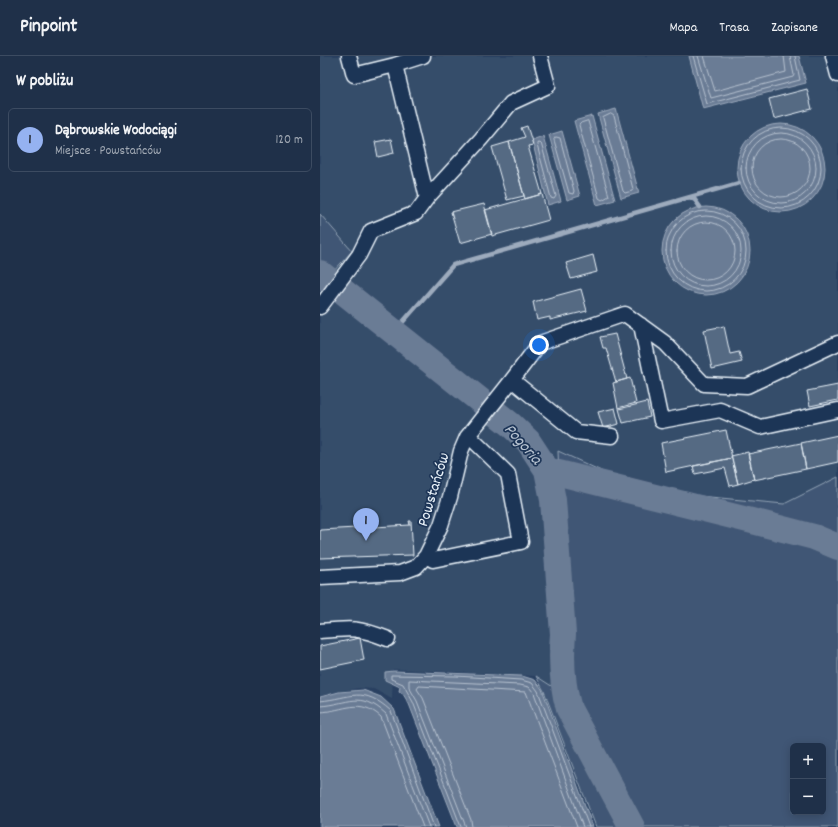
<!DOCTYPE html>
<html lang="pl">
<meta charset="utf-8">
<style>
:root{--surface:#1f3049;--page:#273850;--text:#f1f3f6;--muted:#a1a9b4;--line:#3c4b61;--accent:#95b2f1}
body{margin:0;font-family:Dekko,sans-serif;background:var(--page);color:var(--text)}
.controls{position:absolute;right:12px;bottom:12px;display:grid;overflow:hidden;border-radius:6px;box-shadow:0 2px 10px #0003}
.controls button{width:36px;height:36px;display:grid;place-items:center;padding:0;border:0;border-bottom:1px solid var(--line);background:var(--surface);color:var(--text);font:20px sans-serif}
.you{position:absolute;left:219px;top:289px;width:14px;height:14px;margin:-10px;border:3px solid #fff;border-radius:50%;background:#1a73e8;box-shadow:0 0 0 6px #1a73e833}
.badge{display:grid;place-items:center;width:26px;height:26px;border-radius:50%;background:var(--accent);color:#111;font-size:13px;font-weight:700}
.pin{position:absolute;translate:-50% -33px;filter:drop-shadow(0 1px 2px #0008)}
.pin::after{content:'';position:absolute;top:21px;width:14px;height:12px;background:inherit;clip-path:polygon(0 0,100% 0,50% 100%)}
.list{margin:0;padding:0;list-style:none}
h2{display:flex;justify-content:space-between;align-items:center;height:52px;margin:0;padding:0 16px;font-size:17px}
h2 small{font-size:13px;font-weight:400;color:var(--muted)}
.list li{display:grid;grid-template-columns:26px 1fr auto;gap:12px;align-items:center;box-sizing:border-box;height:64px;margin:0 8px 8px;padding:0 8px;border:1px solid var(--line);border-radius:6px}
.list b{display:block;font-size:15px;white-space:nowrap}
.list p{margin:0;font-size:13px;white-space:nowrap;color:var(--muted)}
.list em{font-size:13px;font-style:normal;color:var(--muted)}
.map{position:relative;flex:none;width:518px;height:771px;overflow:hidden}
header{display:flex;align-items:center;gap:24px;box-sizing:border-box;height:56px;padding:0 20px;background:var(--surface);border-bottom:1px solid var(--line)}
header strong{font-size:19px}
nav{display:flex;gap:22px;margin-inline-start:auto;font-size:14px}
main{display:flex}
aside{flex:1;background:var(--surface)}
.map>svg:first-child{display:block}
</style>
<header>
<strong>Pinpoint</strong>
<nav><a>Mapa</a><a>Trasa</a><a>Zapisane</a></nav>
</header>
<main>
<aside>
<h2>W pobliżu<small></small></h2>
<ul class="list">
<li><span class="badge">1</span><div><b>Dąbrowskie Wodociągi</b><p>Miejsce · Powstańców</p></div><em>120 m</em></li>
</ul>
</aside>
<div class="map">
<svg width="518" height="771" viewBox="0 0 518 771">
<rect width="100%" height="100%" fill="#294061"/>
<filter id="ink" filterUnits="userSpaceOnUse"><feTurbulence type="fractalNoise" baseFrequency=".025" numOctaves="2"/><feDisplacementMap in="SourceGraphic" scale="8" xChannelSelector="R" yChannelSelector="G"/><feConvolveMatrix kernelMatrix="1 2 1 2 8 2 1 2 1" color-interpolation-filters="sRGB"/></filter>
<g filter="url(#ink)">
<path fill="#364d6b" d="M0,0H518V421L464,448L369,439L303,425L238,395L244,552L255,646L216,620L73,613L72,643L54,633L39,632L0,640V223L12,217L32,195L0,158Z"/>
<path fill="#415774" stroke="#94a4b6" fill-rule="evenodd" d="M0,158L32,195L12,217L0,223Z
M238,395L303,425L369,439L464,448L518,421V771H318L247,640L255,645L244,552ZM473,690H503V756H473Z
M216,620L233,631L303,771H276L224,635Z"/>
<path fill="#6b7c95" stroke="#9dabbd" d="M369,0H479L486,27L383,53Z
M296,53L319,137L301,142L278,58Z
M272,60L295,144L277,149L254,65Z
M417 112a44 44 0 1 1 88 0a44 44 0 1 1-88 0Z
M242,75L260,140L247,144L229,79Z
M223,80L241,145L228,149L212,84Z
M342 195a44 44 0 1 1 88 0a44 44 0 1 1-88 0Z
M74,615L202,620L215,624L222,633L273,771H137L89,648L83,638L79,635L80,631L65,624V616Z
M43,634L61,641L74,653L119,771H0V641L19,636Z"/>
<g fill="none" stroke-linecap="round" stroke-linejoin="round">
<path stroke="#b6c2d0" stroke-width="1" d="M373,0L387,48L480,24L475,0
M378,0L391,42L473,21L474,19L470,0
M384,0L395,35L466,16L464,0
M291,58L294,60L313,133L312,135L305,137L303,135L283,62Z
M268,65L289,140L282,144L279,142L259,69L261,67Z
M421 112a40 40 0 1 1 80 0a40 40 0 1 1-80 0Z
M426 112a35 35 0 1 1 70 0a35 35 0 1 1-70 0Z
M236,81L240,82L254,135L253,138L249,137L234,84Z
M432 112a29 29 0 1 1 58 0a29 29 0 1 1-58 0Z
M218,86L221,87L236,140L234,143L231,142L217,89Z
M346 195a40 40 0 1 1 80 0a40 40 0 1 1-80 0Z
M351 195a35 35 0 1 1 70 0a35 35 0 1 1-70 0Z
M357 195a29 29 0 1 1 58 0a29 29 0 1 1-58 0Z
M0,645C32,642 42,629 71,655L114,771
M0,650C29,648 40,634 66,658L109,771
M0,656C25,655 39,641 61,661L103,771
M141,771L93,646L83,628L71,623V619L136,620L201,624L212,627L218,635L269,771
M146,771L97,645L89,631V624L200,629L209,631L214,637L263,771
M152,771L151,764L103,642L97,633L99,630L206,636L257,771"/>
<path stroke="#9dabbd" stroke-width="4.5" d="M370,141L375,144L380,151
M72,274L81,268L133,209L419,127"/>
<path stroke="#6b7c95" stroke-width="26" d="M0,217L191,369L208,385L227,414L432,465L494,481L518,491
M227,414L233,444L243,578C241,602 242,629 249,653L312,771"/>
</g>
<path fill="#556a83" stroke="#e8f1f8" d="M487,33L492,53L454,63L449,43Z
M207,70L213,89L208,90L222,138L205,143L189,86L205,81L201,72Z
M71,83L74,97L58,101L55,86Z
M189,86L204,140L187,144L172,91Z
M222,138L229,164L172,180L165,154Z
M164,148L172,178L140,187L131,156Z
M273,199L277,216L251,223L246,207Z
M261,233L267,255L230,264V261L217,264L213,246Z
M404,270L410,298L419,296L422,306L392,313L384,274Z
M295,278L307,323L296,326L286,292H283L280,281Z
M310,322L316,347L298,352L293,327Z
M518,329V344L490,350L487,335Z
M327,346L330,361L303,367L299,353Z
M295,352L299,368L283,372L278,356Z
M406,374L412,402L346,416L341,387Z
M518,379V406L486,413L481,387Z
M481,387L486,413L434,424L428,398Z
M428,396L434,423L418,428L411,400Z
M412,402L418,428L410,430L405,412L375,418L373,410Z
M89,465H91L93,499L0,502V474L90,469Z
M40,582L44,604L0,613V590Z"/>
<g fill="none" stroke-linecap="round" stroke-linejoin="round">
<g stroke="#e8f1f8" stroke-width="17">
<path id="minor" d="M29,0L34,19L75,9L107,142
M513,0L518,19
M75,9L103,0
M0,251L39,199L51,175L96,157L107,142L161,83L191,47L228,30L220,0
M321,269L341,365L400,354L440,371L518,354
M192,324L220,287L305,258L345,287L384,328L427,330L518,287
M106,500L113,504L201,486L188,418L153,384L147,381
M0,521L80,517L96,511L106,500L121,469L130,441L141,395L147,381L192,324L256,376L292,380
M0,575C31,572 38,571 68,583"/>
</g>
<use href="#minor" stroke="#1d3557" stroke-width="14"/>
</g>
</g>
<g text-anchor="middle" stroke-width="3.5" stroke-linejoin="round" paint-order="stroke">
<g font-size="16" fill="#e8f1f8" stroke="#1d3557">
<text transform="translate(112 433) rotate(-73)" y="6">Powstańców</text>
</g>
<g font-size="17" font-style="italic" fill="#b6c2d0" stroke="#1d3557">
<text transform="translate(204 387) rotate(49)" y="6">Pogoria</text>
</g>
</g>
</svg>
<div class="controls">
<button>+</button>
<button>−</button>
</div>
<div class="you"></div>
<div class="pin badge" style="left:46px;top:485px">1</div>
</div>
</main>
